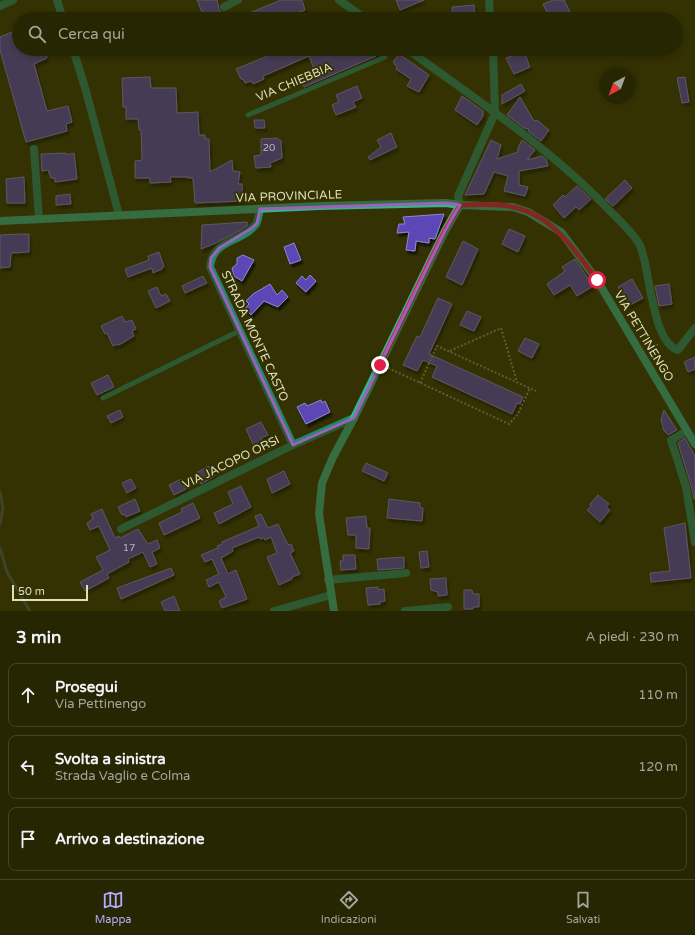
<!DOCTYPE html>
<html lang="it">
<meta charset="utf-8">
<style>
:root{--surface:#272603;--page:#2f2e0d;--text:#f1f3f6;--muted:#a4a59a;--line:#434325;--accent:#b2adf9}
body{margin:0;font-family:"Varela Round",sans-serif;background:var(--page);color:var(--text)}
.compass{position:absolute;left:599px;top:68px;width:36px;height:36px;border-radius:50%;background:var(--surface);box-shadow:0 2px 6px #0003;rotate:221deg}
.scale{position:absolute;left:12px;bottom:10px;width:76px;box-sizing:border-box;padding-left:4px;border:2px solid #dfdfb8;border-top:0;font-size:11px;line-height:14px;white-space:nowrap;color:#dfdfb8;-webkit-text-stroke:3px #343204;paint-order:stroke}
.stop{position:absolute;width:12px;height:12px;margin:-9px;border:3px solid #e11d48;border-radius:50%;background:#fff}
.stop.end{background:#e11d48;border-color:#fff;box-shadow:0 1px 4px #0008}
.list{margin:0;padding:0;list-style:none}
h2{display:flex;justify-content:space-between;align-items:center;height:52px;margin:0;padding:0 16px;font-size:17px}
h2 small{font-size:13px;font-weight:400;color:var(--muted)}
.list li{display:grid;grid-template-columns:26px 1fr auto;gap:12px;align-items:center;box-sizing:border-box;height:64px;margin:0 8px 8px;padding:0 8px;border:1px solid var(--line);border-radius:8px}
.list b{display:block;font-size:15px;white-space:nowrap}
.list p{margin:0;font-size:13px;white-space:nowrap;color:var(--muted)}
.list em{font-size:13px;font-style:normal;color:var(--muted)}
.icon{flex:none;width:22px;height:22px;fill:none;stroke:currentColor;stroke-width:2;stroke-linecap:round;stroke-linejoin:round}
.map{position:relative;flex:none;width:695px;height:611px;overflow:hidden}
.search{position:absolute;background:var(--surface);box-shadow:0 2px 6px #0003;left:12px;right:12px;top:12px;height:44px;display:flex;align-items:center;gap:10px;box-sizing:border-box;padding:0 14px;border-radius:22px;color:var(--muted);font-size:15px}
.sheet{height:268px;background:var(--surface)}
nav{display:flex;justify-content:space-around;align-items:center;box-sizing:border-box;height:56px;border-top:1px solid var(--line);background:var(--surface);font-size:11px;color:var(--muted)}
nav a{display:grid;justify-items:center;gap:2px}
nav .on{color:var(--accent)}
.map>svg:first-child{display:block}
</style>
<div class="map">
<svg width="695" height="611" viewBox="0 0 695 611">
<defs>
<filter id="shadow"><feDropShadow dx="2" dy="3.5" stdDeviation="1" flood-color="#0009"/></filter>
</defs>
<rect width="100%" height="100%" fill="#343204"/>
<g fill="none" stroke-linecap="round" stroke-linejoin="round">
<path stroke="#4c5c57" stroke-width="3" d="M0,492L3,507L0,524
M0,548L7,572L30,611"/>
</g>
<path fill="#5c47b6" stroke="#8d87ce" filter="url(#shadow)" d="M197,0H217L219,9L225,19H205Z
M281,0H302L305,10L281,19H235Z
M396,0H424L400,10Z
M553,0H564L570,12L558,19H550L543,4Z
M474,5L475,19H453L452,7Z
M19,29V49H45L47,58L34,64L47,111L68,106L72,122L66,124L67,131L26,142L0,50V37Z
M285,49H377L378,51L376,56L304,87L301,80L316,74L309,56L263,76L264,79L253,84L251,81L245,83L243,79H241L236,69Z
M524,52L530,67L514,74L506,58Z
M399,54L429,75L419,92L407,86L411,79L396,69L397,67L393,62Z
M150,77L151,88H176L177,113L198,112L199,135H205V139H209L210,172L232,160L233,171L240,172L238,184H242L243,201L195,203L193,178H188V177H170L171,182L150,183V178H135V161L142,160L141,130H139L138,119H126V107H123L122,78Z
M685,77L689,102L682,103L677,78Z
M521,84L525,91L502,104V95Z
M357,86L362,98L353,102L356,107L336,115L332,105L339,102L336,95Z
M462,96L483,111V116L477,125L455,110Z
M520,97L534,121L537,120L549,130L541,141L528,131L529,129L524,128L507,115Z
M254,120H264L265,128H255Z
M391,133L397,147L370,160L368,157L381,147L377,140Z
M277,138L281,141L282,158L270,163L271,167L256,168L254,156L261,155V139Z
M491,140L501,145L497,159L518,152V148L522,140L535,150L527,160L542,156L546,159L548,166L519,171V185L528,187L525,196L504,191L508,176L494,172L484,194L465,195Z
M66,153V155L74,153L77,179L55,182V178H51L48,170L42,171L41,154Z
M24,177L25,203H7L6,179Z
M625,180L632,188L613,206L605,199Z
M577,186L591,199L579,210L576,207L564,218L553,205L563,195L565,197Z
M70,194L71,204L56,205V196Z
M444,214L435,239L429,238V243L416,241L415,251L406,250L409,232L397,233L399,224H405L403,217Z
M247,222L248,225L241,230L216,243L201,249L202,225Z
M509,229L525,236L518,252L502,244Z
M22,234H29V252L11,253L10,267L0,268V235Z
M463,241L478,249L462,285L446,277Z
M294,243L301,260L290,264L284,247Z
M159,252L164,266L162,269L153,273L152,268L128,277L125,269L149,260L148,256Z
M243,255L254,260L242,281L234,276L232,268L237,264V258Z
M575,259L593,286L577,296L570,285L554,295L547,284L565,271L562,267Z
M310,275L316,281L306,292L296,283L302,276L306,280Z
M203,276L207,283L185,293L182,286Z
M632,279L643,298L628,306L618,287Z
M270,284L277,295L282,290L288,297L278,307L264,301L251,315L245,309L249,304L246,301L253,294Z
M669,284L672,304L659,306L655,286Z
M157,287L161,296L166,294L170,301L156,308L148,291Z
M438,298L452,304L429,354L523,397L520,404L517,403L512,414L432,377L437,366L423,360L417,371L403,365L417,336L420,337Z
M467,311L481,317L474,331L460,325Z
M122,316L125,322L132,320L136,329L132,331L134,336L119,345L118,344L113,346L107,333L105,334L101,326Z
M525,338L539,344L532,358L518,351Z
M695,357V369L688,372L684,362Z
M108,375L114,387L97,395L91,383Z
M321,400L322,403L325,401L330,412L306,424L297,407L305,403L307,406Z
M120,410L123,417L111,423L107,416Z
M664,410L677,430L668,435L664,431L661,420Z
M261,422L268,435L261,438L263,443L254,446L246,429Z
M685,438L695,456V499H694L691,485L678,443Z
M366,463L388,473L384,481L362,471Z
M209,466L215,476L201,484L196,473Z
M284,471L290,484L272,493L267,479Z
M131,479L136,488L127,493L122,483Z
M181,479L186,489L174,495L169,485Z
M241,486L251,507L219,524L214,513L233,504L228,492Z
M598,495L609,504L606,507L610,510L600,522L587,510L591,506L590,504Z
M135,499L140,511L126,517L124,514L122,515L118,507Z
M389,499L420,503V507L423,508L422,521L387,518Z
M193,503L200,518L164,535L159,523L182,512L181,509Z
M102,509L115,538L119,536L120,538L138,529L148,544L157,540L160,548L152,552L157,564L150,567L143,552L128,559L129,562L107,574L109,578L85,591L80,582L103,570L96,557L110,550L99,526L90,530L87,523L93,519L91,514Z
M261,514L268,528L278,524L288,545L291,544L294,551L290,553L300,574L292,577V579L279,585L267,557L277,553L271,537L265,540L264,538L260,539L259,537L232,548L233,551L221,558L228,574L236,570L247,599L222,608L219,601L226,597L219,582L209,587L206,580L219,574L212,559L205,562L201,555L218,548L217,546L222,544V542L259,526L255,516Z
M366,516L367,528H370L369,549L356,548V535H348L346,518Z
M685,523L691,578L651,582L650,573L670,571L664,528Z
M427,551L429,567L421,568L419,552Z
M343,555H355L356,569L341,570L340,561H343Z
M404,557V568L378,570L377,559Z
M171,568L174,575L121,599L117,588Z
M446,578L447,595L438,596V592L431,590L430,579Z
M378,587V590L384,589L385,601L380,602V604L368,605L366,588Z
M464,590H472L473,594H479V607H473V609H464Z
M174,596L180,611H165L161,602Z"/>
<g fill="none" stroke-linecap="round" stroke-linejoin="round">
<path stroke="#929167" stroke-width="2" stroke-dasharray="2 2" stroke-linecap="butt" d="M450,351L501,328L517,382
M656,362L657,342
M388,368L509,424L518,414L530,388
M420,383L437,346L536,391"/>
<path stroke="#248767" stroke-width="5" d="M248,115L385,57L381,49
M103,398L239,331"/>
<path stroke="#248767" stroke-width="8" d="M57,0L63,19
M339,0L366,19
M489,0L490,19
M0,6L13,0
M224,7L238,0
M73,49L86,91L119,215
M407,49C478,101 552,149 612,213C620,221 638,238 641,248C650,271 652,342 678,350L695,328
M34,149L39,219
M460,205L458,196L495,113L493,49
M260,209C259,214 258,220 256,224C242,243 213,238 210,267L293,445
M687,431L671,440L686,487L695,542
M121,529L293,445L354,418
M328,580L406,573
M274,611L331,595
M405,611L448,607"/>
<path stroke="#37b38a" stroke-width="8" d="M0,221L319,206L446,203L460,205L513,207L528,212L561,232L597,280L695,444
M334,611L319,514L322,483L333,457L354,418L445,231L460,205"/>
</g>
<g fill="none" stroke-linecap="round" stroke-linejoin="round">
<path stroke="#e11d48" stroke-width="5" d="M380,365L445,230L460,205C477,205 496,203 513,207C552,215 575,250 597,280"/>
</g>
<path d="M0 0H695V611H0ZM446,203L460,205L445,231L354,418L293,445L210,267L211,258L219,248L252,228L257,223L260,209Z" fill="#343204" fill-opacity=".55" fill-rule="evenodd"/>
<path fill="none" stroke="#9962bd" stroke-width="3" stroke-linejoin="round" d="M446,203L460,205L445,231L354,418L293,445L210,267L211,258L219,248L252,228L257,223L260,209Z"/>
<g text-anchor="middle" stroke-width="4" stroke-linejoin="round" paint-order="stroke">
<g font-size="10" fill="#beb9b8">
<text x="269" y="151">20</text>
<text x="129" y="551">17</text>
</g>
<g font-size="12" fill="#dfdfb8" stroke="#343204">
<text transform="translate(294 82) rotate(-23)" y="4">VIA CHIEBBIA</text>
<text transform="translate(289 196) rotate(-2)" y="4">VIA PROVINCIALE</text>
<text transform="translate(255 336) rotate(65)" y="4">STRADA MONTE CASTO</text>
<text transform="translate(644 336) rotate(59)" y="4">VIA PETTINENGO</text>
<text transform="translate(231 462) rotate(-26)" y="4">VIA JACOPO ORSI</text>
</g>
</g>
</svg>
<svg class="compass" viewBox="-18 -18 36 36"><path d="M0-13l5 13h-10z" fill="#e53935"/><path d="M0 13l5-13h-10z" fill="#a4a59a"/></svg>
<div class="scale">50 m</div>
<div class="stop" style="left:597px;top:280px"></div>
<div class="stop end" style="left:380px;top:365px"></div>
<div class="search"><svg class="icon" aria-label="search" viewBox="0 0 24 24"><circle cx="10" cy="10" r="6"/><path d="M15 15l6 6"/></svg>Cerca qui</div>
</div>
<section class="sheet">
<h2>3 min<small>A piedi · 230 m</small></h2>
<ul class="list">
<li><svg class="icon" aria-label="ahead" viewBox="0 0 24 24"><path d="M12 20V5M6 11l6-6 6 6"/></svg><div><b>Prosegui</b><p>Via Pettinengo</p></div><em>110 m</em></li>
<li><svg class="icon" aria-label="left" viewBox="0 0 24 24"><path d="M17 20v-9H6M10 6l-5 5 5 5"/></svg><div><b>Svolta a sinistra</b><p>Strada Vaglio e Colma</p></div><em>120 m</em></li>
<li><svg class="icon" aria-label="arrive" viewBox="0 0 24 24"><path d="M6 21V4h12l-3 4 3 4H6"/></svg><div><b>Arrivo a destinazione</b></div></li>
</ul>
</section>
<nav>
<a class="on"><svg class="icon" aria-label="map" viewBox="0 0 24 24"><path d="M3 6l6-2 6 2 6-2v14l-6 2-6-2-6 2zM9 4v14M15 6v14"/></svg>Mappa</a>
<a><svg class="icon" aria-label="directions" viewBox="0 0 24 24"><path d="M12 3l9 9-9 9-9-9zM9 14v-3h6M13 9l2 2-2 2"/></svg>Indicazioni</a>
<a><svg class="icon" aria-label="saved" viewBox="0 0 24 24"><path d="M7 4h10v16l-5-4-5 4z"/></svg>Salvati</a>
</nav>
